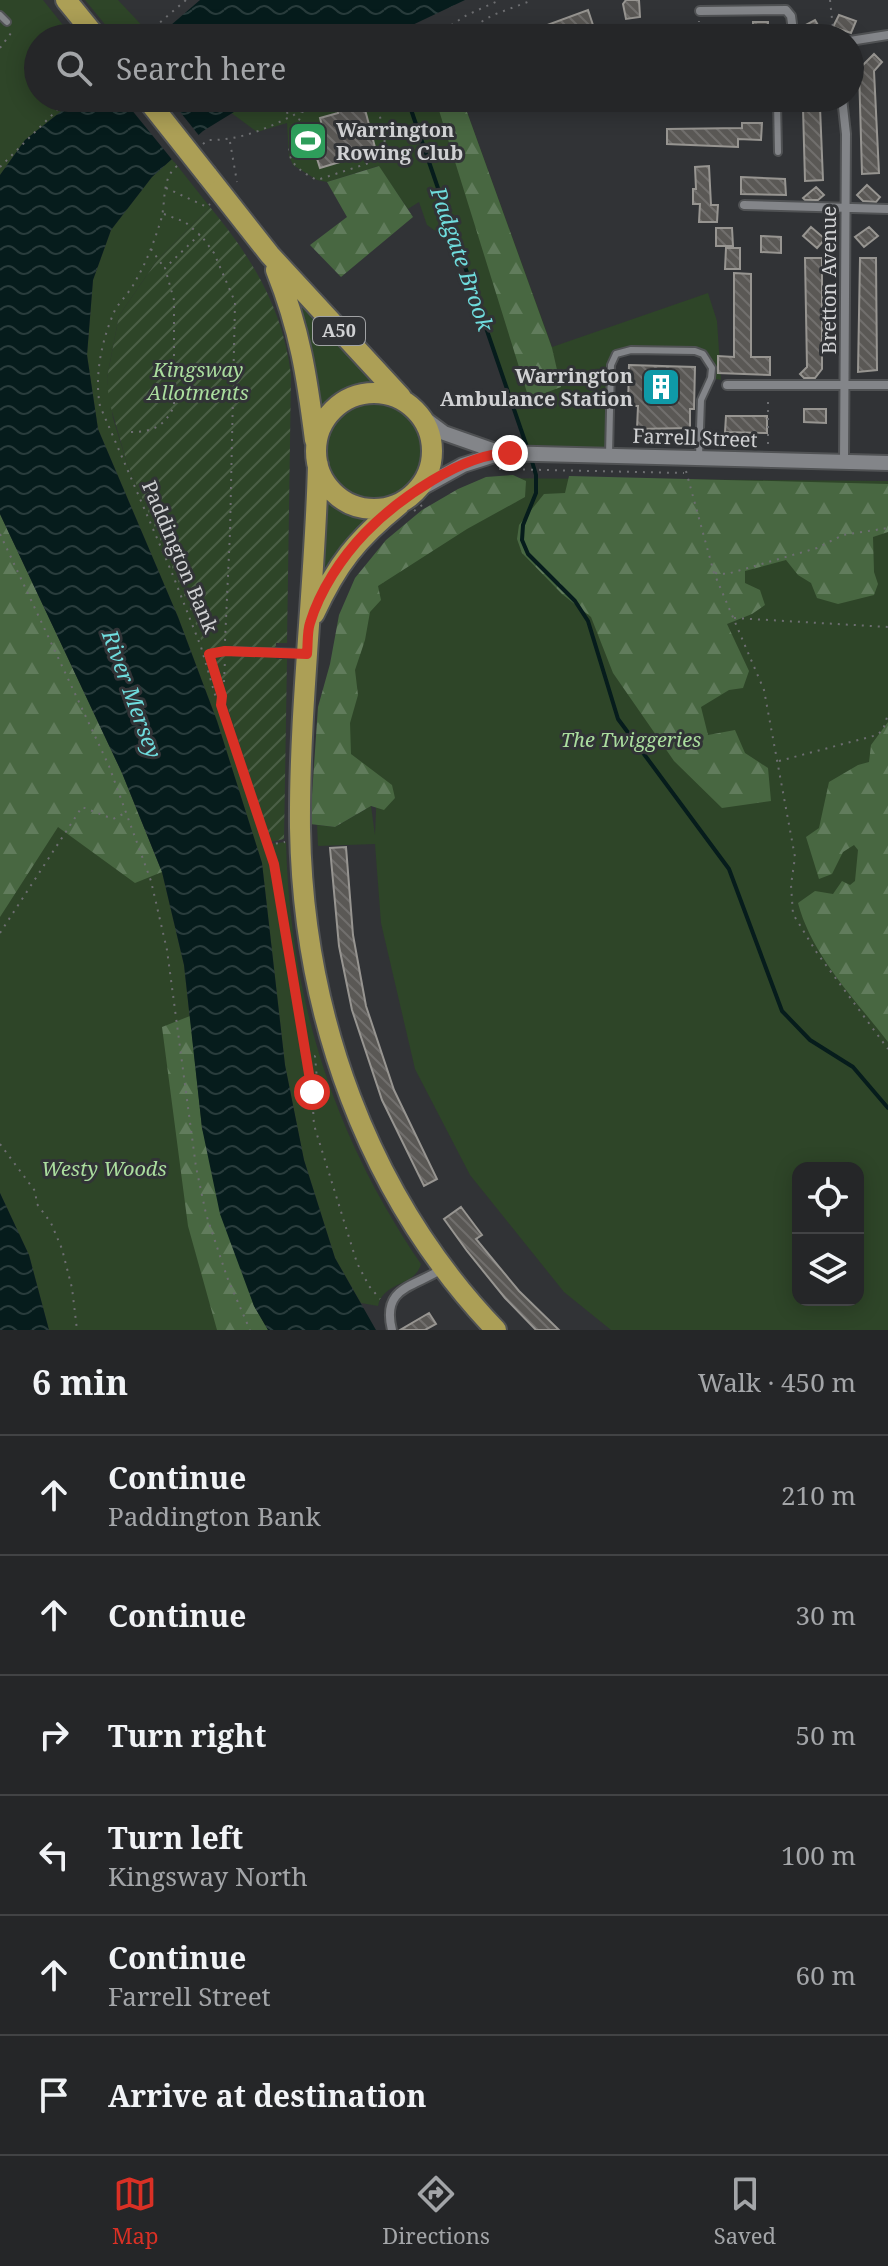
<!DOCTYPE html>
<meta charset="utf-8">
<style>
:root{--surface:#252628;--page:#2d2e30;--text:#f1f3f6;--muted:#a3a5a8;--line:#424345;--accent:#d93025}
body{margin:0;font-family:"Noto Serif",serif;background:var(--page);color:var(--text)}
.controls{position:absolute;right:24px;bottom:24px;display:grid;overflow:hidden;border-radius:16px;box-shadow:0 4px 20px #0003}
.controls button{width:72px;height:72px;display:grid;place-items:center;padding:0;border:0;border-bottom:2px solid var(--line);background:var(--surface);color:var(--text);font:40px sans-serif}
.stop{position:absolute;width:24px;height:24px;margin:-18px;border:6px solid #d93025;border-radius:50%;background:#fff}
.stop.end{background:#d93025;border-color:#fff;box-shadow:0 2px 8px #0008}
.list{margin:0;padding:0;list-style:none}
h2{display:flex;justify-content:space-between;align-items:center;height:104px;margin:0;padding:0 32px;font-size:34px}
h2 small{font-size:26px;font-weight:400;color:var(--muted)}
.list li{display:grid;grid-template-columns:52px 1fr auto;gap:24px;align-items:center;box-sizing:border-box;height:120px;padding:0 32px;border-top:2px solid var(--line)}
.list b{display:block;font-size:30px;white-space:nowrap}
.list p{margin:0;font-size:26px;white-space:nowrap;color:var(--muted)}
.list em{font-size:26px;font-style:normal;color:var(--muted)}
.icon{flex:none;width:44px;height:44px;fill:none;stroke:currentColor;stroke-width:2;stroke-linecap:round;stroke-linejoin:round}
.map{position:relative;flex:none;width:888px;height:1330px;overflow:hidden}
.search{position:absolute;background:var(--surface);box-shadow:0 4px 20px #0003;left:24px;right:24px;top:24px;height:88px;display:flex;align-items:center;gap:20px;box-sizing:border-box;padding:0 28px;border-radius:44px;color:var(--muted);font-size:30px}
.sheet{height:824px;background:var(--surface)}
nav{display:flex;justify-content:space-around;align-items:center;box-sizing:border-box;height:112px;border-top:2px solid var(--line);background:var(--surface);font-size:22px;color:var(--muted)}
nav a{display:grid;justify-items:center;gap:4px}
nav .on{color:var(--accent)}
.map>svg:first-child{display:block}
</style>
<div class="map">
<svg width="888" height="1330" viewBox="0 0 888 1330">
<defs>
<pattern id="forest-firs" width="22" height="20" patternUnits="userSpaceOnUse" patternTransform="scale(2)"><rect width="22" height="20" fill="#486741"/><path d="M5 1l3.5 6h-7zM16 11l3.5 6h-7z" fill="#617c5c"/></pattern>
<pattern id="garden-furrows" width="10" height="10" patternUnits="userSpaceOnUse" patternTransform="scale(2)"><rect width="10" height="10" fill="#2e4528"/><path d="M-1 1l2-2M0 10L10 0M9 11l2-2" fill="none" stroke="#4b5f46"/></pattern>
<pattern id="water-waves" width="16" height="10" patternUnits="userSpaceOnUse" patternTransform="scale(2)"><rect width="16" height="10" fill="#061c1c"/><path d="M0 5q4-4 8 0t8 0" fill="none" stroke="#293c3c"/></pattern>
<pattern id="building-back-hatch" width="6" height="6" patternUnits="userSpaceOnUse" patternTransform="scale(2)"><rect width="6" height="6" fill="#5a5855"/><path d="M-1 5l2 2M0 0l6 6M5-1l2 2" fill="none" stroke="#716f6d"/></pattern>
</defs>
<rect width="100%" height="100%" fill="#313336"/>
<path fill="#2e4528" fill-rule="evenodd" d="M0,0H43L71,35L70,38H38V98H78L25,140L0,175Z
M85,0H118L149,33L142,38H116Z
M257,98H436L438,104L445,98H458L467,112L552,347L708,293L717,321L721,380L711,378L712,368L703,354L622,351L613,359L609,449L527,445L457,246L427,225L419,202L408,209L378,166L327,182L317,180L293,165L289,156L287,123L257,132L230,112ZM363,102L324,131L321,118L338,113V109ZM342,138L348,160L320,168L314,145Z
M172,159L210,207L158,259L119,316L107,378L113,418L127,463L193,616L220,696H224L271,842L269,844L286,842C290,998 333,1135 421,1264C415,1287 383,1281 378,1306L361,1303L335,1258L304,1160L285,1065L262,863L217,721L178,617L98,429L87,355L93,280L111,230L152,177Z
M292,289L376,386C350,389 334,396 318,416Z
M327 451a48 48 0 1 1 96 0a48 48 0 1 1-96 0Z
M491,478L888,481V1330H611L564,1292L470,1175L415,1069L381,923L375,844L318,846L317,825L335,827L371,806L375,835L377,786L319,787L354,585ZM798,1168H858V1300H798Z
M324,497L340,507L372,518L323,580L315,577Z
M0,514L162,872L184,965L202,1128L254,1306L268,1330H49L29,1255L0,1193Z"/>
<path fill="url(#forest-firs)" d="M445,98H458L467,112L552,348L561,387L529,399L437,104Z
M379,166L413,217L341,277L310,245L347,217L327,182Z
M513,475L526,481L525,497L467,529L378,586L381,600L370,612L365,640L355,670L358,695L350,723L351,754L392,785L395,798L384,810L371,806L335,827L310,824L318,707L330,664L339,615L355,578L386,540L422,510L458,489L486,477Z
M569,476L888,484V532L873,537L874,572L878,584L874,595L838,604L817,598L811,583L798,575L786,560L745,571V583L760,590L765,605L752,614L727,624L749,671L743,688L729,690L701,707L708,735L735,730L745,753L768,768L771,801L722,808L674,761L613,673L591,617L562,594L522,553L517,539L519,525L544,494L565,493Z
M0,514L122,773L162,872L135,883L58,827L0,917Z
M888,722V1042C855,999 812,956 798,903L815,891L833,894L842,881L850,885L855,881L858,850L854,845L843,852L832,874L819,879L806,837L819,828L829,782L858,765L869,762L871,745Z
M190,1016L202,1128L254,1306L268,1330H217L188,1226L162,1027Z"/>
<path fill="url(#garden-furrows)" d="M210,207C252,258 283,308 291,375L287,643H276V659H287L284,839L271,842L224,696L220,697L193,616L127,463L109,401L107,378L119,316L158,259Z"/>
<path fill="url(#water-waves)" d="M200,0H465L404,29L396,38H156Z
M78,98H257L203,131L152,177L111,230L93,280L87,355L98,429L178,617L217,721L262,863L285,1065L304,1160L335,1258L376,1330H268L254,1306L220,1214L202,1128L184,965L162,872L122,773L0,514V175L25,140Z
M0,1193L29,1255L49,1330H0Z"/>
<path fill="#313336" d="M122,98H169L201,138L174,162Z"/>
<g fill="none" stroke-linecap="round" stroke-linejoin="round">
<path stroke="#061c1c" stroke-width="4" d="M407,98L528,450
M531,458L536,475V493L523,525L522,540L528,554L575,601L588,621L618,719L729,869L782,1011L810,1040L853,1067L888,1108"/>
</g>
<path fill="url(#building-back-hatch)" stroke="#979591" stroke-width="2" d="M626,0H639L640,17L626,19L623,4Z
M588,10L595,31L572,38H512Z
M839,15L856,21L851,33L833,27Z
M815,20L822,32L811,38H804L800,28Z
M753,22H768V38H753Z
M874,54L882,62L874,71L879,173L862,174L859,69Z
M363,102L376,151L320,168L313,146L326,142L320,118L338,113L337,109Z
M820,107L823,180L805,181L803,108Z
M742,123H762L761,140L738,139V147L667,144V129L742,128Z
M709,166L711,205H718L717,222H699L700,204H693V189H696L695,167Z
M741,177L785,179L786,195L741,194Z
M867,185L880,197L876,202L863,201L857,195Z
M816,187L824,195L818,200H805L803,198Z
M811,227L825,239L817,248L803,236Z
M869,227L878,236L864,247L855,237Z
M716,228H732L733,246H716Z
M761,236L781,237V253L761,252Z
M726,248H740V269H725Z
M805,258H822V369L815,378H804L800,374L807,367Z
M860,258H876L877,370L858,372Z
M734,273L751,274V357H770V375L718,373V356L734,357Z
M629,365L695,367L694,409H690V428L637,429L638,406H628Z
M804,409H826V423L804,422Z
M726,416H767V433L725,432Z
M346,847L353,935L366,1006L394,1090L437,1179L424,1186L382,1100L352,1010L339,946L330,848Z
M461,1207L482,1235L476,1239L519,1291L559,1330H536L505,1298L467,1251L444,1219Z
M429,1313L436,1324L425,1330H400Z"/>
<g fill="none" stroke-linecap="round" stroke-linejoin="round">
<g stroke="#505254" stroke-width="10">
<path id="service" d="M0,15L7,22
M670,104L724,105
M778,152L777,102L843,101
M609,455L611,365L616,354L631,350L695,351L703,354L712,368L711,378L701,400L699,457
M225,651L303,653"/>
</g>
<g stroke="#505254" stroke-width="12">
<path id="minor" d="M700,11L786,10L791,16L794,38
M653,36L663,38
M850,41L888,35
M842,98L846,134L844,462
M724,105V98
M744,205L888,209
M727,385H888
M392,1330C381,1287 414,1287 442,1269"/>
</g>
<g stroke="#505254" stroke-width="18">
<path id="tertiary" d="M420,415L444,433L501,453L888,463
M416,491L463,465L501,453"/>
</g>
<g stroke="#505254" stroke-width="24">
<path id="primary" d="M66,0L97,38
M207,175L270,255L401,397
M276,270C300,330 307,377 315,440
M316 451a58 58 0 1 1 116 0a58 58 0 1 1-116 0Z
M318,465C315,586 299,707 300,828C303,1014 367,1195 496,1330
M314,614C337,564 357,539 399,505"/>
</g>
<path stroke="#6d6e71" stroke-width="2" stroke-dasharray="2 6" stroke-linecap="butt" d="M830,0L834,38
M142,38L186,0
M431,38L467,15L500,0
M454,38L493,15L533,0
M698,38L699,21
M0,48L11,33
M279,98L289,116
M303,111C288,146 277,160 317,180L378,160C392,140 381,119 372,98
M230,142L237,182
M203,144L208,140C252,141 288,117 327,98
M177,166C160,180 167,204 160,223C154,242 146,263 136,280C131,291 121,300 115,310C102,339 94,375 100,406L172,573L201,647L216,698L221,705L274,864L311,1076L314,1125L357,1263L369,1286L380,1299
M0,167L69,98
M166,188L207,207L210,204
M164,214L185,222L199,234
M151,249L163,266
M131,432C153,432 165,426 174,406V300L165,268L200,234L214,253L235,302L230,532L225,641
M768,444V397
M499,469L684,473
M686,471L714,573L764,690L795,857L791,885L793,914L817,953L888,1049
M414,511L425,503
M0,534L109,766L151,881L167,950L196,1167L206,1214L227,1277L250,1330
M715,573L727,574L817,548L843,535L888,528
M734,618L888,627
M216,652L209,654L222,696L221,705
M224,682L225,659
M779,761L877,735L883,730L888,714
M268,845L285,842
M0,933L82,807L113,819L127,812
M313,1095L318,1091L315,1056L318,1055
M0,1144L35,1191L37,1204L51,1223L62,1249L72,1288L77,1330"/>
<use href="#service" stroke="#838589" stroke-width="6"/>
<use href="#minor" stroke="#838589" stroke-width="8"/>
<use href="#tertiary" stroke="#838589" stroke-width="14"/>
<use href="#primary" stroke="#ac9f56" stroke-width="20"/>
<g stroke="#505254" stroke-width="24" stroke-linecap="butt">
<path id="primary-bridge" d="M146,98L207,175"/>
</g>
<use href="#primary-bridge" stroke="#ac9f56" stroke-width="20"/>
</g>
<g fill="none" stroke-linecap="round" stroke-linejoin="round">
<path stroke="#d93025" stroke-width="10" d="M312,1092L274,864L221,705L222,696L209,654L225,651L307,654C308,644 307,632 310,623C320,590 342,557 365,533C397,500 463,453 510,453"/>
</g>
<defs>
<g id="stadium-square" transform="scale(2)"><rect x="-9" y="-9" width="18" height="18" rx="4" fill="#2e9e5b" stroke="#313336"/><path d="M0-5a6.5 5 0 1 0 0 10a6.5 5 0 1 0 0-10ZM-3.5-1.8h7v3.6h-7Z" fill="#fff"/></g>
<g id="building-square" transform="scale(2)"><rect x="-9" y="-9" width="18" height="18" rx="4" fill="#0f9aa8" stroke="#313336"/><path d="M-4-6H4V6H1V3H-1V6H-4ZM-2.5-4.3h1.7v1.8h-1.7ZM.8-4.3h1.7v1.8H.8ZM-2.5-1h1.7V.8h-1.7ZM.8-1h1.7V.8H.8Z" fill="#fff"/></g>
</defs>
<g fill-rule="evenodd">
<use href="#stadium-square" x="308" y="141"/>
<use href="#building-square" x="661" y="387"/>
</g>
<g text-anchor="middle" stroke-width="6" stroke-linejoin="round" paint-order="stroke">
<rect fill="#313336" stroke="#a0a2a4" stroke-width="2" x="313" y="317" width="52" height="28" rx="6"/>
<g font-size="18" font-weight="bold" fill="#d0d1d3">
<text x="339" y="337">A50</text>
</g>
<g font-size="20" font-weight="bold" fill="#d0d1d3" stroke="#313336" text-anchor="start">
<text x="336" y="137">Warrington<tspan x="336" dy="23">Rowing Club</tspan></text>
<text x="633" y="383" text-anchor="end">Warrington<tspan x="633" dy="23">Ambulance Station</tspan></text>
</g>
<g font-size="20" fill="#d0d1d3" stroke="#313336">
<text transform="translate(829 280) rotate(-90)" y="7">Bretton Avenue</text>
<text transform="translate(695 438) rotate(2)" y="7">Farrell Street</text>
<text transform="translate(180 557) rotate(67)" y="7">Paddington Bank</text>
</g>
<g font-size="20" font-style="italic" fill="#aadd9e" stroke="#313336">
<text x="198" y="377">Kingsway<tspan x="198" dy="23">Allotments</tspan></text>
<text x="631" y="747">The Twiggeries</text>
<text x="104" y="1176">Westy Woods</text>
</g>
<g font-size="22" font-style="italic" fill="#6fdcdd" stroke="#313336">
<text transform="translate(462 259) rotate(71)" y="8">Padgate Brook</text>
<text transform="translate(132 694) rotate(70)" y="8">River Mersey</text>
</g>
</g>
</svg>
<div class="controls">
<button><svg class="icon" aria-label="locate" viewBox="0 0 24 24"><circle cx="12" cy="12" r="6"/><path d="M12 2v4M12 18v4M2 12h4M18 12h4"/></svg></button>
<button><svg class="icon" aria-label="layers" viewBox="0 0 24 24"><path d="M12 4l9 5-9 5-9-5zM3 14l9 5 9-5"/></svg></button>
</div>
<div class="stop" style="left:312px;top:1092px"></div>
<div class="stop end" style="left:510px;top:453px"></div>
<div class="search"><svg class="icon" aria-label="search" viewBox="0 0 24 24"><circle cx="10" cy="10" r="6"/><path d="M15 15l6 6"/></svg>Search here</div>
</div>
<section class="sheet">
<h2>6 min<small>Walk · 450 m</small></h2>
<ul class="list">
<li><svg class="icon" aria-label="ahead" viewBox="0 0 24 24"><path d="M12 20V5M6 11l6-6 6 6"/></svg><div><b>Continue</b><p>Paddington Bank</p></div><em>210 m</em></li>
<li><svg class="icon" aria-label="ahead" viewBox="0 0 24 24"><path d="M12 20V5M6 11l6-6 6 6"/></svg><div><b>Continue</b></div><em>30 m</em></li>
<li><svg class="icon" aria-label="right" viewBox="0 0 24 24"><path d="M7 20v-9h11M14 6l5 5-5 5"/></svg><div><b>Turn right</b></div><em>50 m</em></li>
<li><svg class="icon" aria-label="left" viewBox="0 0 24 24"><path d="M17 20v-9H6M10 6l-5 5 5 5"/></svg><div><b>Turn left</b><p>Kingsway North</p></div><em>100 m</em></li>
<li><svg class="icon" aria-label="ahead" viewBox="0 0 24 24"><path d="M12 20V5M6 11l6-6 6 6"/></svg><div><b>Continue</b><p>Farrell Street</p></div><em>60 m</em></li>
<li><svg class="icon" aria-label="arrive" viewBox="0 0 24 24"><path d="M6 21V4h12l-3 4 3 4H6"/></svg><div><b>Arrive at destination</b></div></li>
</ul>
</section>
<nav>
<a class="on"><svg class="icon" aria-label="map" viewBox="0 0 24 24"><path d="M3 6l6-2 6 2 6-2v14l-6 2-6-2-6 2zM9 4v14M15 6v14"/></svg>Map</a>
<a><svg class="icon" aria-label="directions" viewBox="0 0 24 24"><path d="M12 3l9 9-9 9-9-9zM9 14v-3h6M13 9l2 2-2 2"/></svg>Directions</a>
<a><svg class="icon" aria-label="saved" viewBox="0 0 24 24"><path d="M7 4h10v16l-5-4-5 4z"/></svg>Saved</a>
</nav>
